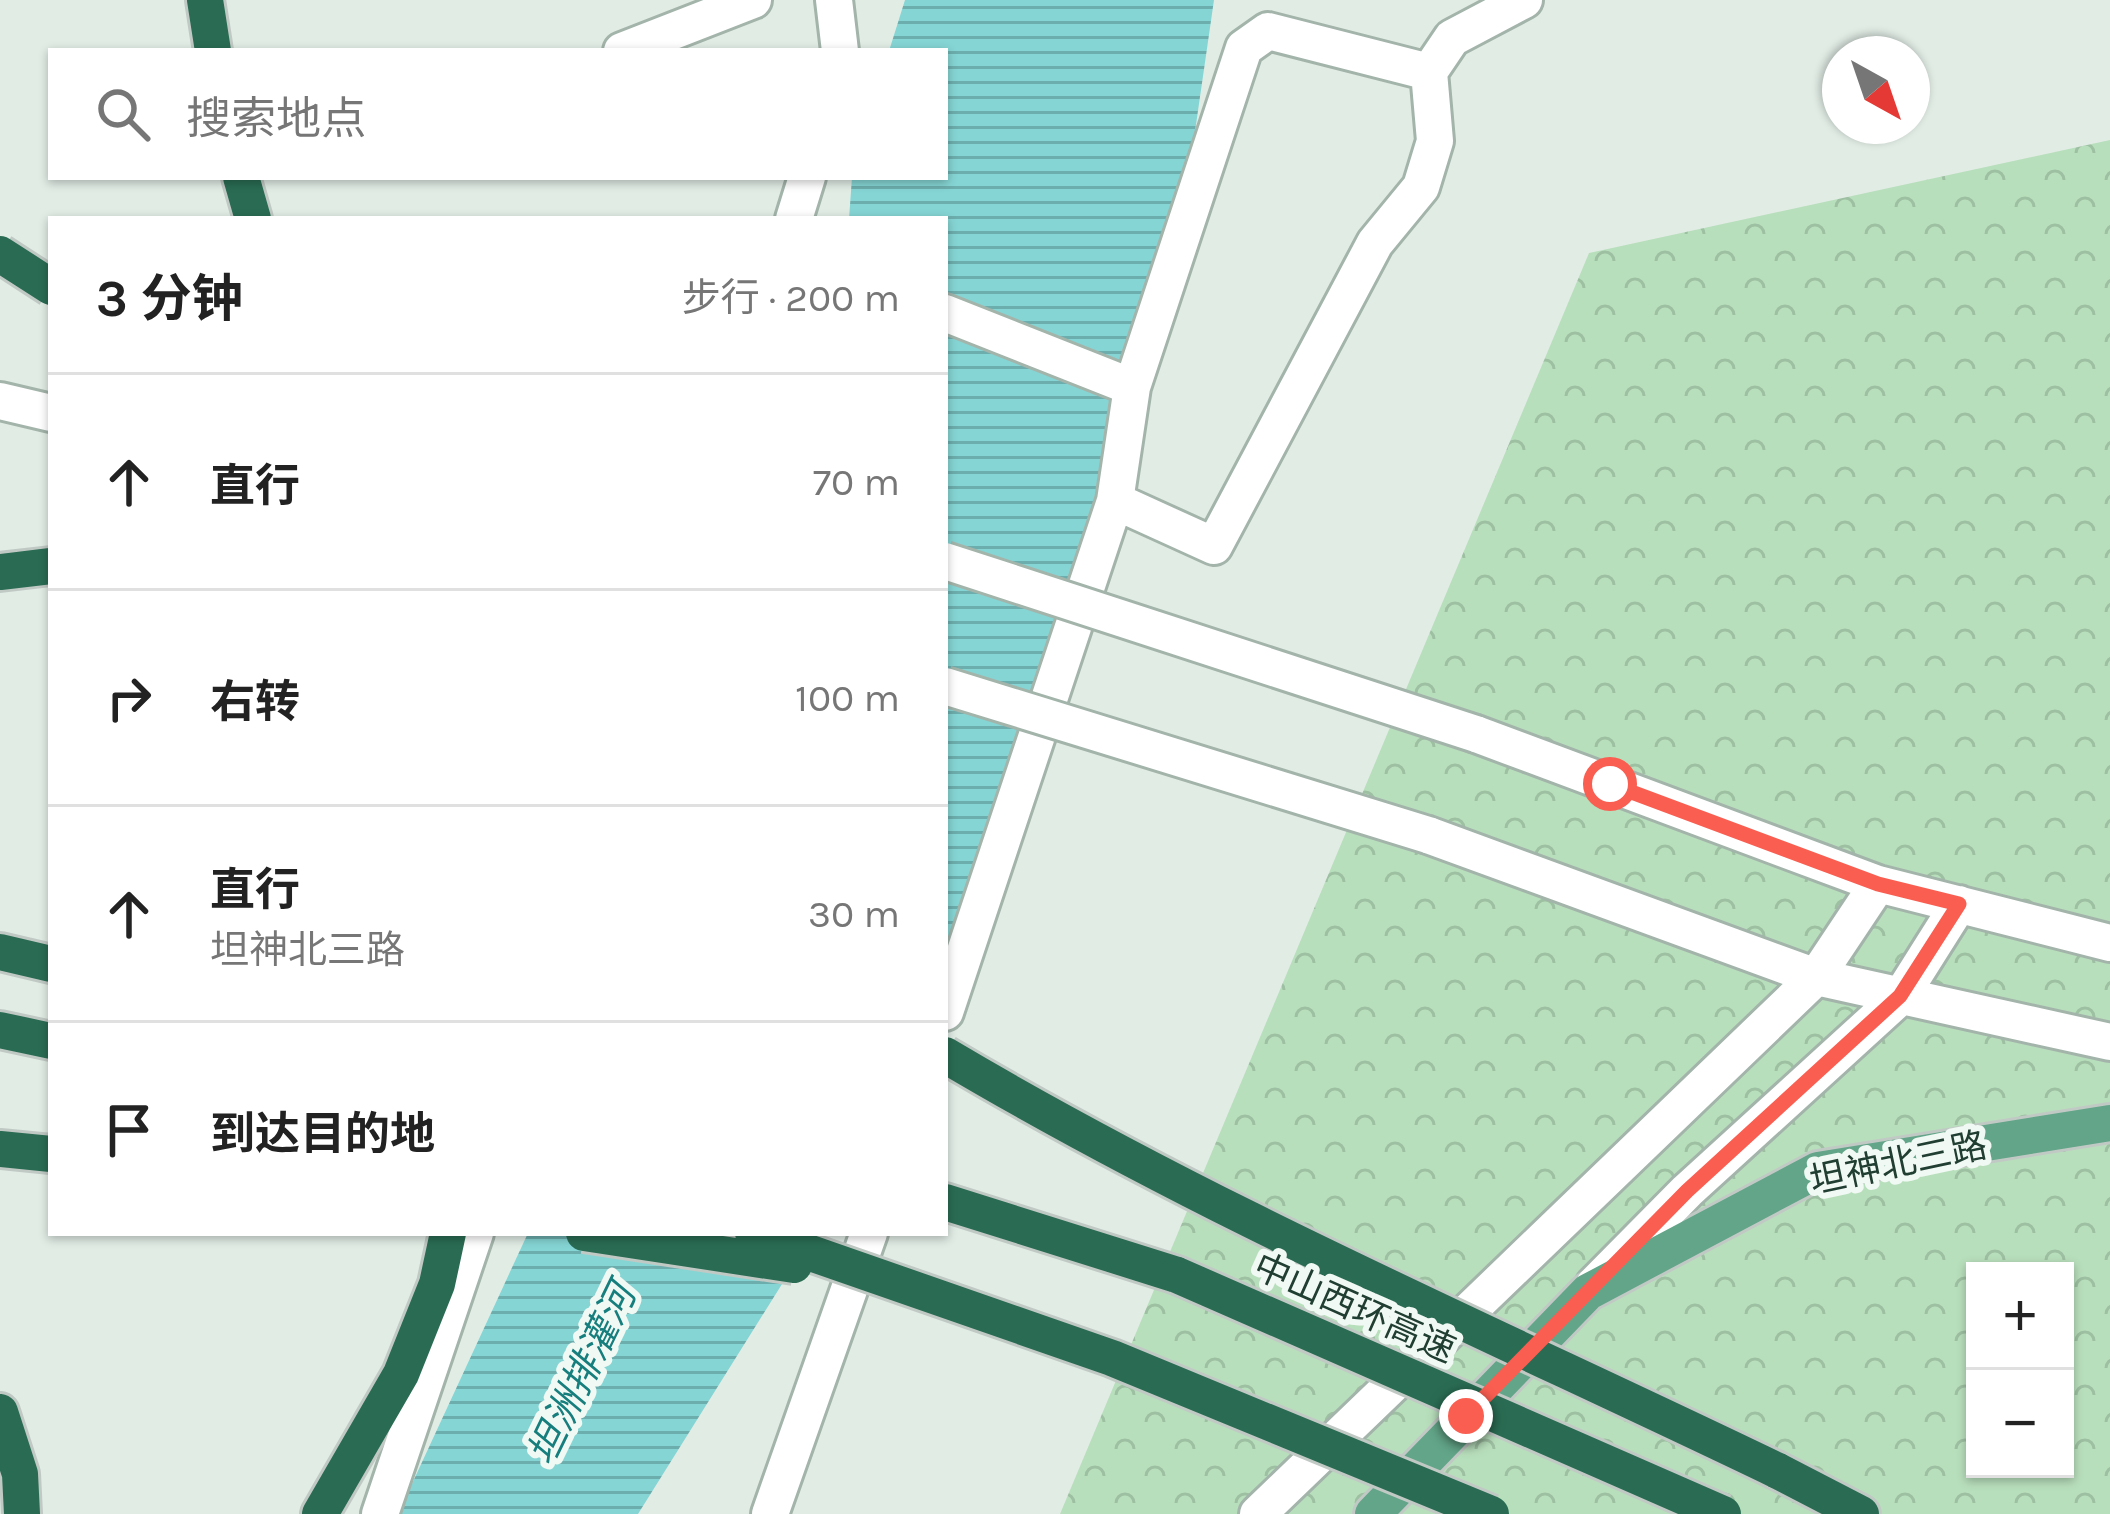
<!DOCTYPE html>
<html lang="zh">
<meta charset="utf-8">
<style>
:root{--surface:#fff;--page:#f6f6f6;--text:#222;--muted:#767676;--line:#e0e0e0}
body{margin:0;font-family:Karla,"Noto Sans SC",sans-serif;background:var(--page);color:var(--text)}
.controls{position:absolute;right:36px;bottom:36px;display:grid;overflow:hidden;border-radius:0px;box-shadow:0 3px 9px #0004}
.controls button{width:108px;height:108px;display:grid;place-items:center;padding:0;border:0;border-bottom:3px solid var(--line);background:var(--surface);color:var(--text);font:60px sans-serif}
.compass{position:absolute;left:1822px;top:36px;width:108px;height:108px;border-radius:50%;background:var(--surface);box-shadow:0 3px 9px #0004;rotate:140deg}
.stop{position:absolute;width:36px;height:36px;margin:-27px;border:9px solid #fa5e51;border-radius:50%;background:#fff}
.stop.end{background:#fa5e51;border-color:#fff;box-shadow:0 3px 12px #0008}
.list{margin:0;padding:0;list-style:none}
h2{display:flex;justify-content:space-between;align-items:center;height:156px;margin:0;padding:0 48px;font-size:51px}
h2 small{font-size:39px;font-weight:400;color:var(--muted)}
.list li{display:grid;grid-template-columns:78px 1fr auto;gap:36px;align-items:center;box-sizing:border-box;height:216px;padding:0 48px;border-top:3px solid var(--line)}
.list b{display:block;font-size:45px;white-space:nowrap}
.list p{margin:0;font-size:39px;white-space:nowrap;color:var(--muted)}
.list em{font-size:39px;font-style:normal;color:var(--muted)}
.icon{flex:none;width:66px;height:66px;fill:none;stroke:currentColor;stroke-width:2;stroke-linecap:round;stroke-linejoin:round}
.map{position:relative;flex:none;width:2110px;height:1514px;overflow:hidden}
.search{position:absolute;background:var(--surface);box-shadow:0 3px 9px #0004;left:48px;top:48px;width:900px;height:132px;display:flex;align-items:center;gap:30px;box-sizing:border-box;padding:0 42px;border-radius:0px;color:var(--muted);font-size:45px}
.panel{position:absolute;background:var(--surface);box-shadow:0 3px 9px #0004;left:48px;top:216px;width:900px;height:1020px;border-radius:0px}
.map>svg:first-child{display:block}
</style>
<div class="map">
<svg width="2110" height="1514" viewBox="0 0 2110 1514">
<defs>
<pattern id="forest-crowns" width="20" height="18" patternUnits="userSpaceOnUse" patternTransform="scale(3)"><rect width="20" height="18" fill="#b8dfbc"/><path d="M2 6a3 3 0 1 1 6 0M12 15a3 3 0 1 1 6 0" fill="none" stroke="#9ec0a2"/></pattern>
<pattern id="water-rules" width="6" height="5" patternUnits="userSpaceOnUse" patternTransform="scale(3)"><rect width="6" height="5" fill="#85d5d4"/><path d="M0 2.5h6" fill="none" stroke="#6caead"/></pattern>
</defs>
<rect width="100%" height="100%" fill="#e1ece5"/>
<path fill="url(#forest-crowns)" fill-rule="evenodd" d="M2110,140V1514H1060L1589,253ZM1975,1271H2065V1469H1975Z"/>
<path fill="url(#water-rules)" d="M905,0H1214L1166,332L1073,677L945,966V219H849L852,177H945V51H889Z
M528,1233H814L638,1514H398Z"/>
<g fill="none" stroke-linecap="round" stroke-linejoin="round">
<g stroke="#a3b4ab" stroke-width="42">
<path id="minor" d="M834,0L840,51
M622,51L753,0
M794,219L807,177
M945,313L1132,387
M0,401L51,413
M1115,501L1214,546L1375,243L1421,187L1435,141L1429,72L1452,38L1524,0
M1476,734L1878,884L2110,943
M1428,835L1816,977L2110,1042
M945,1012L1115,501L1132,387L1244,48L1268,31L1429,72
M1594,1285L1687,1191L1901,996L1959,904
M380,1514L475,1233
M770,1514L869,1233
M1258,1514L1816,977L1878,884"/>
</g>
<g stroke="#c1c9c5" stroke-width="42">
<path id="major" d="M1373,1514L1588,1292L1818,1170L2110,1123"/>
</g>
<g stroke="#c1c9c5" stroke-width="42">
<path id="highway" d="M205,0L213,51
M241,177L253,219
M0,572L51,566
M0,952L51,964
M0,1030L51,1041
M0,1149L51,1154
M945,1202L1177,1275
M0,1412L20,1474L22,1514
M1776,1470L1861,1514
M320,1514L401,1374L437,1284L448,1233"/>
</g>
<use href="#minor" stroke="#fff" stroke-width="36"/>
<use href="#major" stroke="#62a588" stroke-width="36"/>
<use href="#highway" stroke="#2a6c53" stroke-width="36"/>
<g stroke="#a3b4ab" stroke-width="42" stroke-linecap="butt">
<path id="minor-bridge" d="M945,561L1476,734
M945,686L1428,835"/>
</g>
<g stroke="#c1c9c5" stroke-width="42" stroke-linecap="butt">
<path id="highway-bridge" d="M0,254L51,287
M945,1055C1211,1213 1498,1336 1776,1470
M584,1233L794,1265
M753,1233L1112,1358L1491,1514
M1177,1275L1723,1514"/>
</g>
<use href="#minor-bridge" stroke="#fff" stroke-width="36"/>
<use href="#highway-bridge" stroke="#2a6c53" stroke-width="36"/>
</g>
<g fill="none" stroke-linecap="round" stroke-linejoin="round">
<path stroke="#fa5e51" stroke-width="15" d="M1466,1416L1687,1191L1900,996L1959,904L1878,884L1610,784"/>
</g>
<g text-anchor="middle" stroke-width="12" stroke-linejoin="round" paint-order="stroke">
<g font-size="36" fill="#203e31" stroke="#f1f9f4">
<text transform="translate(1898 1162) rotate(-12)" y="13">坦神北三路</text>
<text transform="translate(1355 1307) rotate(24)" y="13">中山西环高速</text>
</g>
<g font-size="39" font-style="italic" fill="#167e7d" stroke="#f1f9f4">
<text transform="translate(581 1374) rotate(-64)" y="14">坦洲排灌河</text>
</g>
</g>
</svg>
<div class="controls">
<button>+</button>
<button>−</button>
</div>
<svg class="compass" viewBox="-18 -18 36 36"><path d="M0-13l5 13h-10z" fill="#e53935"/><path d="M0 13l5-13h-10z" fill="#767676"/></svg>
<div class="stop" style="left:1610px;top:784px"></div>
<div class="stop end" style="left:1466px;top:1416px"></div>
<div class="search"><svg class="icon" aria-label="search" viewBox="0 0 24 24"><circle cx="10" cy="10" r="6"/><path d="M15 15l6 6"/></svg>搜索地点</div>
<section class="panel">
<h2>3 分钟<small>步行 · 200 m</small></h2>
<ul class="list">
<li><svg class="icon" aria-label="ahead" viewBox="0 0 24 24"><path d="M12 20V5M6 11l6-6 6 6"/></svg><div><b>直行</b></div><em>70 m</em></li>
<li><svg class="icon" aria-label="right" viewBox="0 0 24 24"><path d="M7 20v-9h11M14 6l5 5-5 5"/></svg><div><b>右转</b></div><em>100 m</em></li>
<li><svg class="icon" aria-label="ahead" viewBox="0 0 24 24"><path d="M12 20V5M6 11l6-6 6 6"/></svg><div><b>直行</b><p>坦神北三路</p></div><em>30 m</em></li>
<li><svg class="icon" aria-label="arrive" viewBox="0 0 24 24"><path d="M6 21V4h12l-3 4 3 4H6"/></svg><div><b>到达目的地</b></div></li>
</ul>
</section>
</div>
